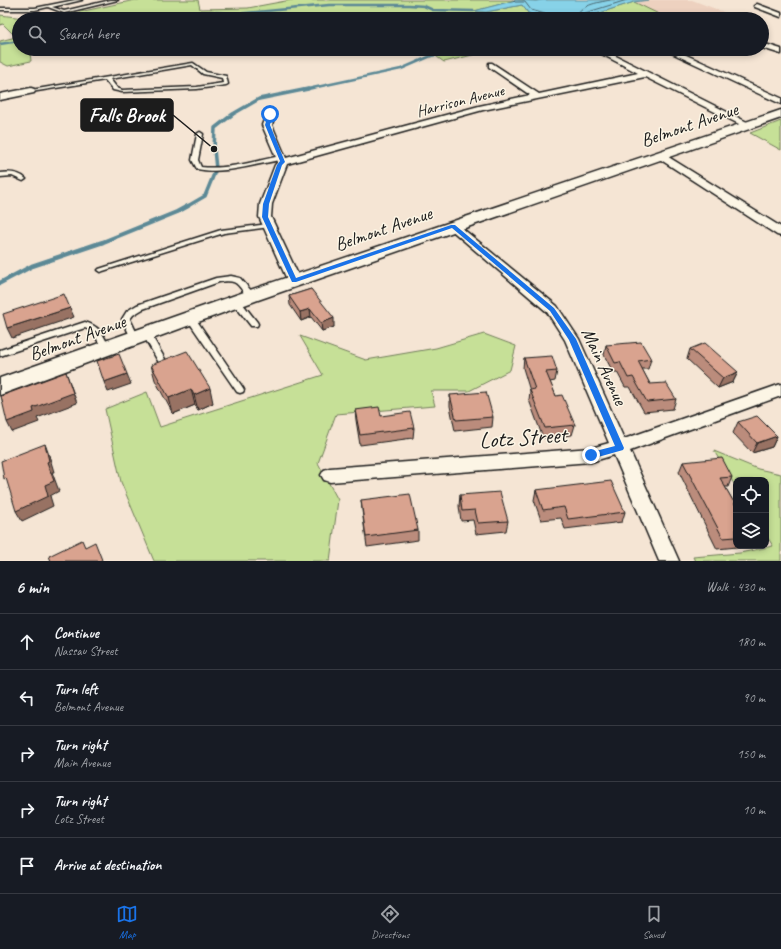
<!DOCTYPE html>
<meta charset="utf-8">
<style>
:root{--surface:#171b24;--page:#242831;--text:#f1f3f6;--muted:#9ea1a6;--line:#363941;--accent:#1a73e8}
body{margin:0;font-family:Caveat,sans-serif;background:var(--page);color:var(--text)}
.controls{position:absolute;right:12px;bottom:12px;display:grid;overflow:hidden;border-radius:8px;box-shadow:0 2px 6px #0003}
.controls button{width:36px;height:36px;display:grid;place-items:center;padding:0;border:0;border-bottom:1px solid var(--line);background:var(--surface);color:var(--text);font:20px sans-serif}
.stop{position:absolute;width:12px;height:12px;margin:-9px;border:3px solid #1a73e8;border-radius:50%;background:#fff}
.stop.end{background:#1a73e8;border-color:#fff;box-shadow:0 1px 4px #0008}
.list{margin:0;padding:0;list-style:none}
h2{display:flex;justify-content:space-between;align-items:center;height:52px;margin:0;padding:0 16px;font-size:17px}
h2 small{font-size:13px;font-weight:400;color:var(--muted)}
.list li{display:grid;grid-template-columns:26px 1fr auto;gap:12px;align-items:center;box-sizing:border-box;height:56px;padding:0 16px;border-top:1px solid var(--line)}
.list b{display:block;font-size:15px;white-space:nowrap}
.list p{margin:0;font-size:13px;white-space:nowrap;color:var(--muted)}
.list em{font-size:13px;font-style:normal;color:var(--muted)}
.icon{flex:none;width:22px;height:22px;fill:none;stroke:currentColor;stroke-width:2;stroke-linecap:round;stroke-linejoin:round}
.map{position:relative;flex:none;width:781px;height:561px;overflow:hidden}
.search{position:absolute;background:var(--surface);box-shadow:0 2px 6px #0003;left:12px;right:12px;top:12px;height:44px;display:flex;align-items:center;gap:10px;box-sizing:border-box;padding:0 14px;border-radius:22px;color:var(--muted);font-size:15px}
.sheet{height:332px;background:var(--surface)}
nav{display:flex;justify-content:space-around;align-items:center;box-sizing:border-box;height:56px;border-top:1px solid var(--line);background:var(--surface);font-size:11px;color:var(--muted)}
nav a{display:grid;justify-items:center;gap:2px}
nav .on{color:var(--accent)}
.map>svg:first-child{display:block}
</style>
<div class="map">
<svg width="781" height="561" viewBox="0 0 781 561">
<rect width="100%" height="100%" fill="#f5e5d4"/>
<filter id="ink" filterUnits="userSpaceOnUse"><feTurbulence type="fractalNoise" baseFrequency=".025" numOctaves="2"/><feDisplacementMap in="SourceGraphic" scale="8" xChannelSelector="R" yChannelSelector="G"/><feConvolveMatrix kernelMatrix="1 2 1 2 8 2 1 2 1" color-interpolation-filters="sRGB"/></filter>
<g filter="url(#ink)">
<path fill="#edd1bf" d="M649,0H692L737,17L727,19H697L688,16L680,19H670L634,2Z"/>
<path fill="#c6e097" stroke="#717e5a" d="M135,0H198L200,9L248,8L291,0H542L536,1L516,0L475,11L486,12L522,5L529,14L549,19H291C256,11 220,12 184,16L187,19H47Z
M634,2L665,17L641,19H580Z
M0,15L32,19H19V49H40L30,52L31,61L8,66L0,62V41L16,37L3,24L0,25Z
M426,49H497L444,62Z
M781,121V150L750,133Z
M484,334L516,346L510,370L469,391H431L435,406L336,414L318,463L338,500L330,561H154L121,482L105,409L147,392L160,427L323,375L300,336L366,360L436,348Z
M714,451L758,469L781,474V561H695L693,557L740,553L773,546L766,535V480H736V487Z"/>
<path fill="#87d2e8" stroke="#5c8996" d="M516,0L536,1L542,0H649L634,2L580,19H549L529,14L522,5L486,12L474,11Z"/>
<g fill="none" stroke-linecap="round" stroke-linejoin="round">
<path stroke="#47656e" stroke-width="1" d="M513,0L515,2H525L531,10L545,14L546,19
M576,19C580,4 597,3 610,0
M581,19L582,15L585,13L627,0"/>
<path stroke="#5c8996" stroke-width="2.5" d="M163,19L211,12L236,14L329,5H409L424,6L433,10L474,11
M523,19L529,14
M0,44L19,41
M303,90L401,69L431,56L467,49"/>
<path stroke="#5c8996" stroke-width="3.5" d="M186,207L205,196L216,169L214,149L215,128L233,114L259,99L308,89"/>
<path stroke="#5c8996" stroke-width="4.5" d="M0,283L32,266L103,242L177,212L188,206"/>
<g stroke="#1c1c1c" stroke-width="3">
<path id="lane" d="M75,0H82L52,7L64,11L111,0H118L64,13L48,7L35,10H0V8H35Z
M193,63L206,72L226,76L228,84L226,85L197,89L122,92L113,90L105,80L31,92L29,91L31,90ZM192,65L203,74L222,78L223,83L197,87L122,90L117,88L110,79Z
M200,132L203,134L198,160L201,167C227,170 255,161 281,156L284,158L281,160C254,164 224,175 197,169L192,160L197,134Z
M0,173C9,172 19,172 26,179L23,181L12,176L0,177Z
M268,224L271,226L270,227L224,233L103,271L101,272L98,270L99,269L221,230Z
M231,276L240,278L254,294L255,296L254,298H248C237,284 238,279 219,282L143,309L133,315L130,319L139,338L138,340H132L122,319L127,311L137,305L216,278Z
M233,299H239L257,322L258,324L257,326H251L233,303L232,301Z
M187,315H193L243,388L244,390L243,392L240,393L237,392L187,319L186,317Z
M85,322C101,327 103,335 110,348L109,350H103L93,332L85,328L0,356V350Z
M146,330L149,331L170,368L169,370H163L162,368L142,333L143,331Z"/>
</g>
<g stroke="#1c1c1c" stroke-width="3">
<path id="street" d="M757,4L781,13V17L755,7L754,6Z
M692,15L701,19L690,18V16Z
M762,43L781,49V54L762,48Z
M592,49H602L753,125L748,128L745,127L645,77L483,110L287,164L272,204L271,217L301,281L299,284H289L259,217L260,204L275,165L278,162L262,125L267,112L270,111L275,114L272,125L286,158L479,106L530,95L489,67V63H492L539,94L638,73Z
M663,49H673L781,98V104Z
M31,88L34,89L35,91L34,93L0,100V94Z
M662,153L781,227V236L777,235L658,158L657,156Z
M453,222L457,224L557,306L579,339L624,439L781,384V396L630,451L679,561H659L614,455L591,462L330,482L324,480L321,475L324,470L330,468L591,448L609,443L565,340L547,312L449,228L447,226L449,224Z"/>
</g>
<g stroke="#1c1c1c" stroke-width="3">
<path id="secondary" d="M781,110V118L258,300L0,395V378L244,292Z"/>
</g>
<use href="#lane" fill="#fcf5e5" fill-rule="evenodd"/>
<use href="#street" fill="#fcf5e5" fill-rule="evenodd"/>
<use href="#secondary" fill="#fcf5e5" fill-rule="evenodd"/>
</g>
<path fill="#bb8c7b" stroke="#1c1c1c" d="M311,289L334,327L322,331L311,317L301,321L290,305L289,296Z
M606,345L651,359L648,369H642L650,384L676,399L673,409L644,412L630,387H625L617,372H613L604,355Z
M690,349L738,372L733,382L718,388L687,359Z
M524,358L557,371L555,381L550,382L556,396L575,425L572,435L543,438L529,400L530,391L523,368Z
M151,365L213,403L198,410L195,405L173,414L155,380Z
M450,395L493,417L492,427L455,431L450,406Z
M355,410L381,416L414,428L413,438L360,445L356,420Z
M738,422L777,436L772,447L752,453L733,433Z
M683,462L732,477L728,487H725L736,506V546H747L717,549L679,472Z
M536,490L625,512L622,522L565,529L561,518L541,520L534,500Z
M460,495L508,521L506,531L476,534L473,520L461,521L459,506Z
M361,500L418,530V540L367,547L362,510Z"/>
<path fill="#987264" stroke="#1c1c1c" d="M70,308L74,317L12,338L7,328Z
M310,309L311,317L301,321L300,312Z
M334,318V327L322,331L321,323Z
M66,372L77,403L37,418L39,422L12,432L7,422L33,408Z
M738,372L733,382L718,388L723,378Z
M127,374L131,384L108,392L104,382Z
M210,388L213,403L198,410L194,395Z
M191,389L195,405L173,414L169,398Z
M777,436L772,447L752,453L757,443Z
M45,444L49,455L54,472H52L59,491L50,496L53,506L22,521L16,511L45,485L47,462Z"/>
<path fill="#d9a38f" stroke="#1c1c1c" d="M311,289L334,318L321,323L310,309L300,312L289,296Z
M64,294L70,308L7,328L3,314Z
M641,342L651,359L638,361L650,384L666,383L676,399L647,402L633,377L628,378L620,362L615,363L606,345Z
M705,343L738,372L723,378L690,349Z
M187,351L210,388L194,395L191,389L169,398L151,365Z
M119,354L127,374L104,382L97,361Z
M552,356L557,371L546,372L556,396L562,395L575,425L545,428L530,390L535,389L524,358Z
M66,372L73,393L33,408L34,412L7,422L1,396Z
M486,392L493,417L456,420L450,395Z
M379,407L381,416L410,412L414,428L360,435L355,410Z
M757,416L777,436L757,443L738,422Z
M45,444L49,461L47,462L54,481L45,485L48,496L16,511L6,478L4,479L1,461Z
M722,458L732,477L720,478L736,506V537L723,538L683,462Z
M611,481L625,512L568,519L564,507L543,510L536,490Z
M500,492L508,521L478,523L475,510L462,511L460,495Z
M410,494L418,530L366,537L361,500Z
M82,540L85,547L95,542L102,560L100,561H51L49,556Z"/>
</g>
<path fill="#1a73e8" d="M268,114L270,113L273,114L270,125L285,162L282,165L269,204L268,217L296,278L451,225H455L554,308L576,339L624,448L623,450L591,459L588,458L587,455L588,453L615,446L569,340L550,311L452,228L296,282H292L262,217L263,204L277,165L280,161L265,125Z"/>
<g text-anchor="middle" stroke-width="3" stroke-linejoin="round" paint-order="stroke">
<g font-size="16" fill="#1c1c1c" stroke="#fcf5e5">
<text transform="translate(460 100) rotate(-14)" y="6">Harrison Avenue</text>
</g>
<g font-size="19" fill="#1c1c1c" stroke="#fcf5e5">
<text transform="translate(689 124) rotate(-19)" y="7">Belmont Avenue</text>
<text transform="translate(383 228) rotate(-19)" y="7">Belmont Avenue</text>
<text transform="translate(77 337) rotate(-20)" y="7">Belmont Avenue</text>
<text transform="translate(605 366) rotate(65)" y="7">Main Avenue</text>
</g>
<g font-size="23" fill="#1c1c1c" stroke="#fcf5e5">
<text transform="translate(523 437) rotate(-4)" y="8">Lotz Street</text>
</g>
</g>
<path fill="none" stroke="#1c1c1c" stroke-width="1.5" d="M214 149L173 115"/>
<circle fill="#1c1c1c" stroke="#fcf5e5" stroke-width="1.5" cx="214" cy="149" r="4"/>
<rect fill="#1c1c1c" stroke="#1c1c1c" stroke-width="1.5" x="81" y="99" width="92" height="32" rx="4"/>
<g font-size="20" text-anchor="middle" font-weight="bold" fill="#fff">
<text x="127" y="122">Falls Brook</text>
</g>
</svg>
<div class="controls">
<button><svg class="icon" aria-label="locate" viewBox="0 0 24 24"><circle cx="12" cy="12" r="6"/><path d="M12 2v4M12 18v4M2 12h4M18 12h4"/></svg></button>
<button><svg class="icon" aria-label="layers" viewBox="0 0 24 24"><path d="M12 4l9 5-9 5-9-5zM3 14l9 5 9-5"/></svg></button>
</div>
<div class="stop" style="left:270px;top:114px"></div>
<div class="stop end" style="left:591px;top:455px"></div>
<div class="search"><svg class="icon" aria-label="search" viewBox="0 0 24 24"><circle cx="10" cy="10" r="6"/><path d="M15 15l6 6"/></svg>Search here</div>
</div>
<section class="sheet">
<h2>6 min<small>Walk · 430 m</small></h2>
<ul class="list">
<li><svg class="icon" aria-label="ahead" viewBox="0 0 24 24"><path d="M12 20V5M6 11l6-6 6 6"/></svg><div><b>Continue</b><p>Nassau Street</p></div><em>180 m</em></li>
<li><svg class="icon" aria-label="left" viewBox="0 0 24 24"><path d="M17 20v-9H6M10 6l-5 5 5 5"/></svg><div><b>Turn left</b><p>Belmont Avenue</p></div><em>90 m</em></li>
<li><svg class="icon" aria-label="right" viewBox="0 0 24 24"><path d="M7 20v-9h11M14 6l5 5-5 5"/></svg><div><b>Turn right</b><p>Main Avenue</p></div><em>150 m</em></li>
<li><svg class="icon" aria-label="right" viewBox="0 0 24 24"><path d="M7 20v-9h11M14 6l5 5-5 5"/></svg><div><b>Turn right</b><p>Lotz Street</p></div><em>10 m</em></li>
<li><svg class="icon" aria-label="arrive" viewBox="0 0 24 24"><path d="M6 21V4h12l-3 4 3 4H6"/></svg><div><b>Arrive at destination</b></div></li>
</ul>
</section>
<nav>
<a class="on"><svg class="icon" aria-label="map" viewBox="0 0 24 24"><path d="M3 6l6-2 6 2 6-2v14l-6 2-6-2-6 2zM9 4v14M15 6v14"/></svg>Map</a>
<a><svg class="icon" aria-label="directions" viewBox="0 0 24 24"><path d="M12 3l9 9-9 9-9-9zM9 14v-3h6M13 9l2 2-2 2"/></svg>Directions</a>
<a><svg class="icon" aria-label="saved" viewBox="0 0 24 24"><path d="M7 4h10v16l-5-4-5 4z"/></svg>Saved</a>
</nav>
